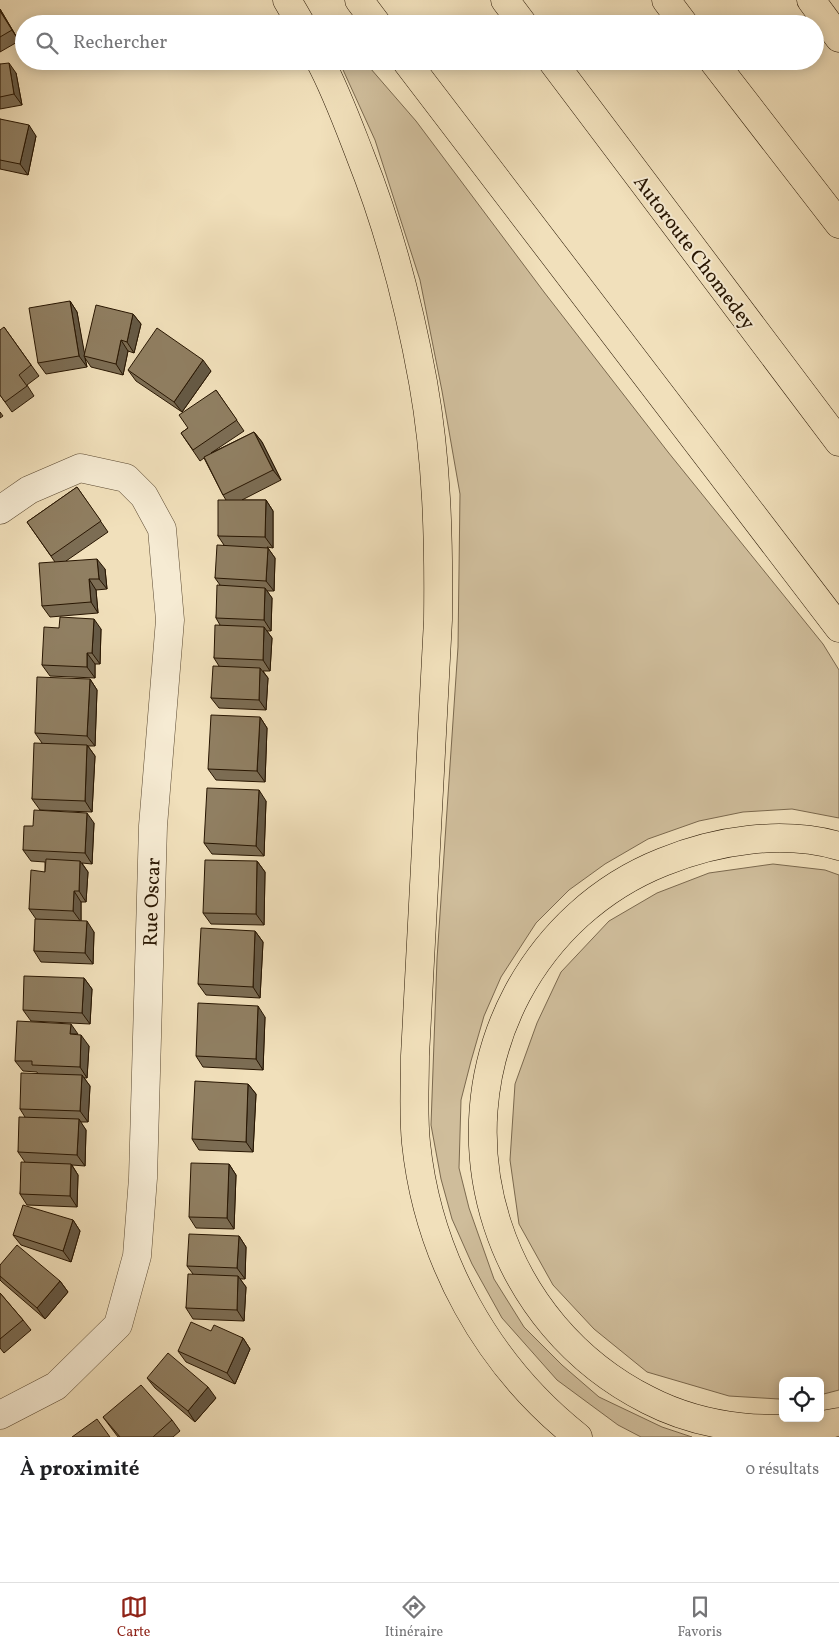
<!DOCTYPE html>
<html lang="fr">
<meta charset="utf-8">
<style>
:root{--surface:#fff;--page:#f2f2f2;--text:#202124;--muted:#757577;--line:#e0e0e0;--accent:#8f2418}
body{margin:0;font-family:Vollkorn,serif;background:var(--page);color:var(--text)}
.controls{position:absolute;right:15px;bottom:15px;display:grid;overflow:hidden;border-radius:8px;box-shadow:0 2px 12px #0003}
.controls button{width:45px;height:45px;display:grid;place-items:center;padding:0;border:0;border-bottom:1px solid var(--line);background:var(--surface);color:var(--text);font:25px sans-serif}
.list{margin:0;padding:0;list-style:none}
h2{display:flex;justify-content:space-between;align-items:center;height:65px;margin:0;padding:0 20px;font-size:21px}
h2 small{font-size:16px;font-weight:400;color:var(--muted)}
.icon{flex:none;width:28px;height:28px;fill:none;stroke:currentColor;stroke-width:2;stroke-linecap:round;stroke-linejoin:round}
.map{position:relative;flex:none;width:839px;height:1437px;overflow:hidden}
.search{position:absolute;background:var(--surface);box-shadow:0 2px 12px #0003;left:15px;right:15px;top:15px;height:55px;display:flex;align-items:center;gap:12px;box-sizing:border-box;padding:0 18px;border-radius:28px;color:var(--muted);font-size:19px}
.sheet{height:145px;background:var(--surface)}
nav{display:flex;justify-content:space-around;align-items:center;box-sizing:border-box;height:70px;border-top:1px solid var(--line);background:var(--surface);font-size:14px;color:var(--muted)}
nav a{display:grid;justify-items:center;gap:2px}
nav .on{color:var(--accent)}
.map>svg:first-child{display:block}
</style>
<div class="map">
<svg width="839" height="1437" viewBox="0 0 839 1437">
<rect width="100%" height="100%" fill="#f1e0bb"/>
<filter id="stains"><feTurbulence type="fractalNoise" baseFrequency=".004" numOctaves="4"/><feColorMatrix values="0 0 0 0 .2 0 0 0 0 .09 0 0 0 0 .02 0 0 0 .5 -.17"/></filter>
<radialGradient id="worn" r=".72"><stop offset=".6" stop-color="#630" stop-opacity="0"/><stop offset="1" stop-color="#630" stop-opacity=".3"/></radialGradient>
<path fill="#cfbd9b" stroke="#7b694e" d="M339,61H364L416,121L544,292L668,452L823,644L839,670V818L792,809L743,812L699,821L648,839L605,864L569,890L536,923L501,977L484,1016L471,1061L461,1100L459,1168L469,1208L494,1279L524,1327L562,1365L599,1397L662,1427L692,1437H641L618,1425L557,1380L502,1318L472,1264L452,1219L441,1179L431,1125L437,959L458,647L460,494L442,391L420,280L375,140Z
M773,864L825,870L839,875V1390L820,1395V1381H783V1399H779L729,1396L647,1372L594,1329L553,1285L519,1224L510,1160L515,1084L537,1023L561,972L609,921L657,893L709,873Z"/>
<g fill="none" stroke-linecap="round" stroke-linejoin="round">
<g stroke="#5a4830" stroke-width="29">
<path id="minor" d="M0,510L29,490L80,468L126,478L144,496L162,529L170,620L153,826L143,1178L137,1256L118,1325L56,1386L0,1415"/>
</g>
<g stroke="#271501" stroke-width="29">
<path id="primary" d="M839,846C782,830 717,840 663,862C600,887 549,934 517,994C439,1142 499,1325 648,1400C706,1430 776,1435 839,1422"/>
</g>
<g stroke="#271501" stroke-width="29">
<path id="motorway" d="M287,0L301,24
M359,0L377,24
M505,0L523,24
M666,0L684,24
M811,0L839,38
M320,61C336,91 348,124 360,155C389,228 409,304 423,382C437,460 439,540 438,620L415,1056C415,1085 413,1114 416,1143C428,1258 487,1365 578,1437
M406,61L839,628
M552,61L839,442
M713,61L839,224"/>
</g>
<use href="#minor" stroke="#f6ebd3" stroke-width="28"/>
<use href="#primary" stroke="#f1e0bb" stroke-width="28"/>
<use href="#motorway" stroke="#f1e0bb" stroke-width="28"/>
</g>
<path fill="#7c6d54" stroke="#271501" d="M0,9L19,41L0,52Z
M0,64L16,73L22,105L0,109Z
M0,119L36,136L28,175L0,169Z
M70,301L77,312L84,354L133,314L141,324L134,353L128,351L123,375L91,367L85,358L87,367L46,374L38,363Z
M4,327L39,376L27,385L34,396L12,412L0,395Z
M128,370L211,371L182,412L136,381Z
M216,390L244,431L211,453L254,432L262,442L281,480L242,500H266L273,511V548L267,547L275,558L274,591H267L272,598L271,631H267L272,638L270,671H263L268,678L266,710L219,708L211,698L219,666L214,658L220,625L216,618L220,585L215,578L224,545L218,536L226,500L223,495L204,458L200,461L181,433L188,428Z
M0,412L3,416L0,418Z
M77,487L108,532L66,561L105,569L107,589L96,590L98,613L50,617L42,606L55,562L27,522Z
M59,628L101,629L100,664H95V678L50,676L42,665Z
M90,679L97,690L95,746H88L95,756L92,812L40,810L32,799L42,743L35,733Z
M260,717L267,728L265,782L216,780L208,769Z
M266,801L264,856L212,854L204,843Z
M94,823L92,864L82,863L88,872L86,902H81V921L94,932L93,964L41,962L34,951L36,919L29,909L45,872V862L31,861L23,850L33,826Z
M257,861L265,872L264,925L211,924L203,913Z
M255,931L263,942L260,998L206,995L198,984Z
M84,978L92,989L90,1024L31,1021L23,1010Z
M265,1017L263,1070L203,1067L196,1056Z
M78,1035L89,1046L87,1078H84L90,1086L88,1122H80L86,1130L85,1166L72,1165L78,1175L77,1207L27,1205L20,1194L25,1162L18,1152L25,1117L20,1109L38,1074L37,1072L23,1071L15,1061Z
M248,1084L256,1094L253,1152L199,1150L192,1139Z
M229,1164L236,1175L234,1229L196,1228L189,1217Z
M73,1220L80,1231L71,1262L21,1245L13,1235Z
M239,1236L246,1247L245,1279H240L246,1287L244,1321L193,1319L186,1308L193,1274L187,1266Z
M0,1265L60,1281L68,1292L45,1319L2,1282L0,1280Z
M0,1293L23,1320L31,1330L4,1353L0,1348Z
M211,1331L243,1338L250,1349L235,1384L186,1362L178,1351Z
M147,1378L216,1398L195,1422L155,1388Z
M103,1417L172,1420L180,1431L173,1437H118Z"/>
<path fill="#655945" stroke="#271501" d="M0,9L19,41L12,30L0,11Z
M9,63L16,73L22,105L14,94Z
M29,125L36,136L28,175L20,164Z
M70,301L77,312L85,356H84L85,358L87,367L79,356Z
M133,314L141,324L134,353L127,342Z
M121,340L128,351L123,375L116,364Z
M203,360L211,371L182,412L174,402Z
M254,432L262,442L281,480L273,470Z
M266,500L273,511V548L265,537Z
M268,548L275,558L274,591L266,581Z
M97,559L105,569L107,589L99,579Z
M89,579L96,590L98,613L91,602Z
M265,588L272,598L271,631L264,620Z
M94,619L101,629L100,664L92,653Z
M264,627L272,638L270,671L263,660Z
M87,653L95,664V678L87,667Z
M260,668L268,678L266,710L259,700Z
M90,679L97,690L95,746L87,736Z
M260,717L267,728L265,782L257,771Z
M87,745L95,756L92,812L85,801Z
M259,790L266,801L264,856L256,846Z
M87,813L94,823L92,864L85,853Z
M80,861L88,872L86,902L79,891Z
M257,861L265,872L264,925L256,914Z
M74,891L81,902V922L73,911Z
M87,921L94,932L93,964L85,953Z
M255,931L263,942L260,998L253,987Z
M84,978L92,989L90,1024L82,1013Z
M258,1006L265,1017L263,1070L256,1059Z
M71,1024L78,1034H70Z
M81,1035L89,1046L87,1078L80,1067Z
M82,1075L90,1086L88,1122L80,1111Z
M248,1084L256,1094L253,1152L246,1142Z
M79,1119L86,1130L85,1166L77,1155Z
M71,1164L78,1175L77,1207L70,1196Z
M229,1164L236,1175L234,1229L227,1218Z
M73,1220L80,1231L71,1262L63,1251Z
M239,1236L246,1247L245,1279L237,1268Z
M238,1276L246,1287L244,1321L237,1310Z
M60,1281L68,1292L45,1319L37,1308Z
M243,1338L250,1349L235,1384L227,1373Z
M208,1387L216,1398L195,1422L188,1411Z"/>
<path fill="#907f62" stroke="#271501" d="M0,11L12,30L0,37Z
M9,63L14,94L0,97V64Z
M0,119L29,125L20,164L0,160Z
M70,301L79,356L38,363L29,308Z
M96,305L133,314L127,342L121,340L116,364L84,356Z
M4,327L31,365L19,375L27,386L5,402L0,395V330Z
M157,328L203,360L174,402L128,370Z
M216,390L237,420L193,450L181,433L188,428L179,415Z
M254,432L273,470L223,495L204,457Z
M77,487L101,521L51,556L27,522Z
M218,500H266L265,537L218,536Z
M217,545L268,548L266,581L215,578Z
M97,559L99,579H89L91,602L42,606L39,563Z
M217,585L265,588L264,620L216,618Z
M60,617L94,619L92,653H87V667L42,665L44,627L59,628Z
M215,625L264,627L263,660L214,658Z
M213,666L260,668L259,700L211,698Z
M37,677L90,679L87,736L35,733Z
M211,715L260,717L257,771L208,769Z
M34,743L87,745L85,801L32,799Z
M207,788L259,790L256,846L204,843Z
M34,810L87,813L85,853L23,850L24,826H33Z
M46,859L80,861L79,891H74L73,911L29,909L31,870L45,872Z
M205,860L257,861L256,914L203,913Z
M35,919L87,921L85,953L34,951Z
M201,928L255,931L253,987L198,984Z
M24,976L84,978L82,1013L23,1010Z
M198,1003L258,1006L256,1059L196,1056Z
M17,1021L71,1024L70,1034L81,1035L80,1067L32,1065V1061H15Z
M21,1073L82,1075L80,1111L20,1109Z
M195,1081L248,1084L246,1142L192,1139Z
M19,1117L79,1119L77,1155L18,1152Z
M21,1162L71,1164L70,1196L20,1194Z
M191,1163L229,1164L227,1218L189,1217Z
M23,1205L73,1220L63,1251L13,1235Z
M189,1234L239,1236L237,1268L187,1266Z
M17,1245L60,1281L37,1308L0,1276V1265Z
M188,1274L238,1276L237,1310L186,1308Z
M0,1293L23,1320L0,1339Z
M191,1322L211,1331L214,1325L243,1338L227,1373L178,1351Z
M168,1353L208,1387L188,1411L147,1378Z
M141,1385L172,1420L153,1437H120L103,1417Z
M97,1419L110,1437H72Z"/>
<g text-anchor="middle" stroke-width="4" stroke-linejoin="round" paint-order="stroke">
<g font-size="20" fill="#271501" stroke="#f6ebd3">
<text transform="translate(695 252) rotate(53)" y="7">Autoroute Chomedey</text>
<text transform="translate(151 902) rotate(-88)" y="7">Rue Oscar</text>
</g>
</g>
<rect width="100%" height="100%" filter="url(#stains)"/>
<rect width="100%" height="100%" fill="url(#worn)"/>
</svg>
<div class="controls">
<button><svg class="icon" aria-label="locate" viewBox="0 0 24 24"><circle cx="12" cy="12" r="6"/><path d="M12 2v4M12 18v4M2 12h4M18 12h4"/></svg></button>
</div>
<div class="search"><svg class="icon" aria-label="search" viewBox="0 0 24 24"><circle cx="10" cy="10" r="6"/><path d="M15 15l6 6"/></svg>Rechercher</div>
</div>
<section class="sheet">
<h2>À proximité<small>0 résultats</small></h2>
<ul class="list">
</ul>
</section>
<nav>
<a class="on"><svg class="icon" aria-label="map" viewBox="0 0 24 24"><path d="M3 6l6-2 6 2 6-2v14l-6 2-6-2-6 2zM9 4v14M15 6v14"/></svg>Carte</a>
<a><svg class="icon" aria-label="directions" viewBox="0 0 24 24"><path d="M12 3l9 9-9 9-9-9zM9 14v-3h6M13 9l2 2-2 2"/></svg>Itinéraire</a>
<a><svg class="icon" aria-label="saved" viewBox="0 0 24 24"><path d="M7 4h10v16l-5-4-5 4z"/></svg>Favoris</a>
</nav>
